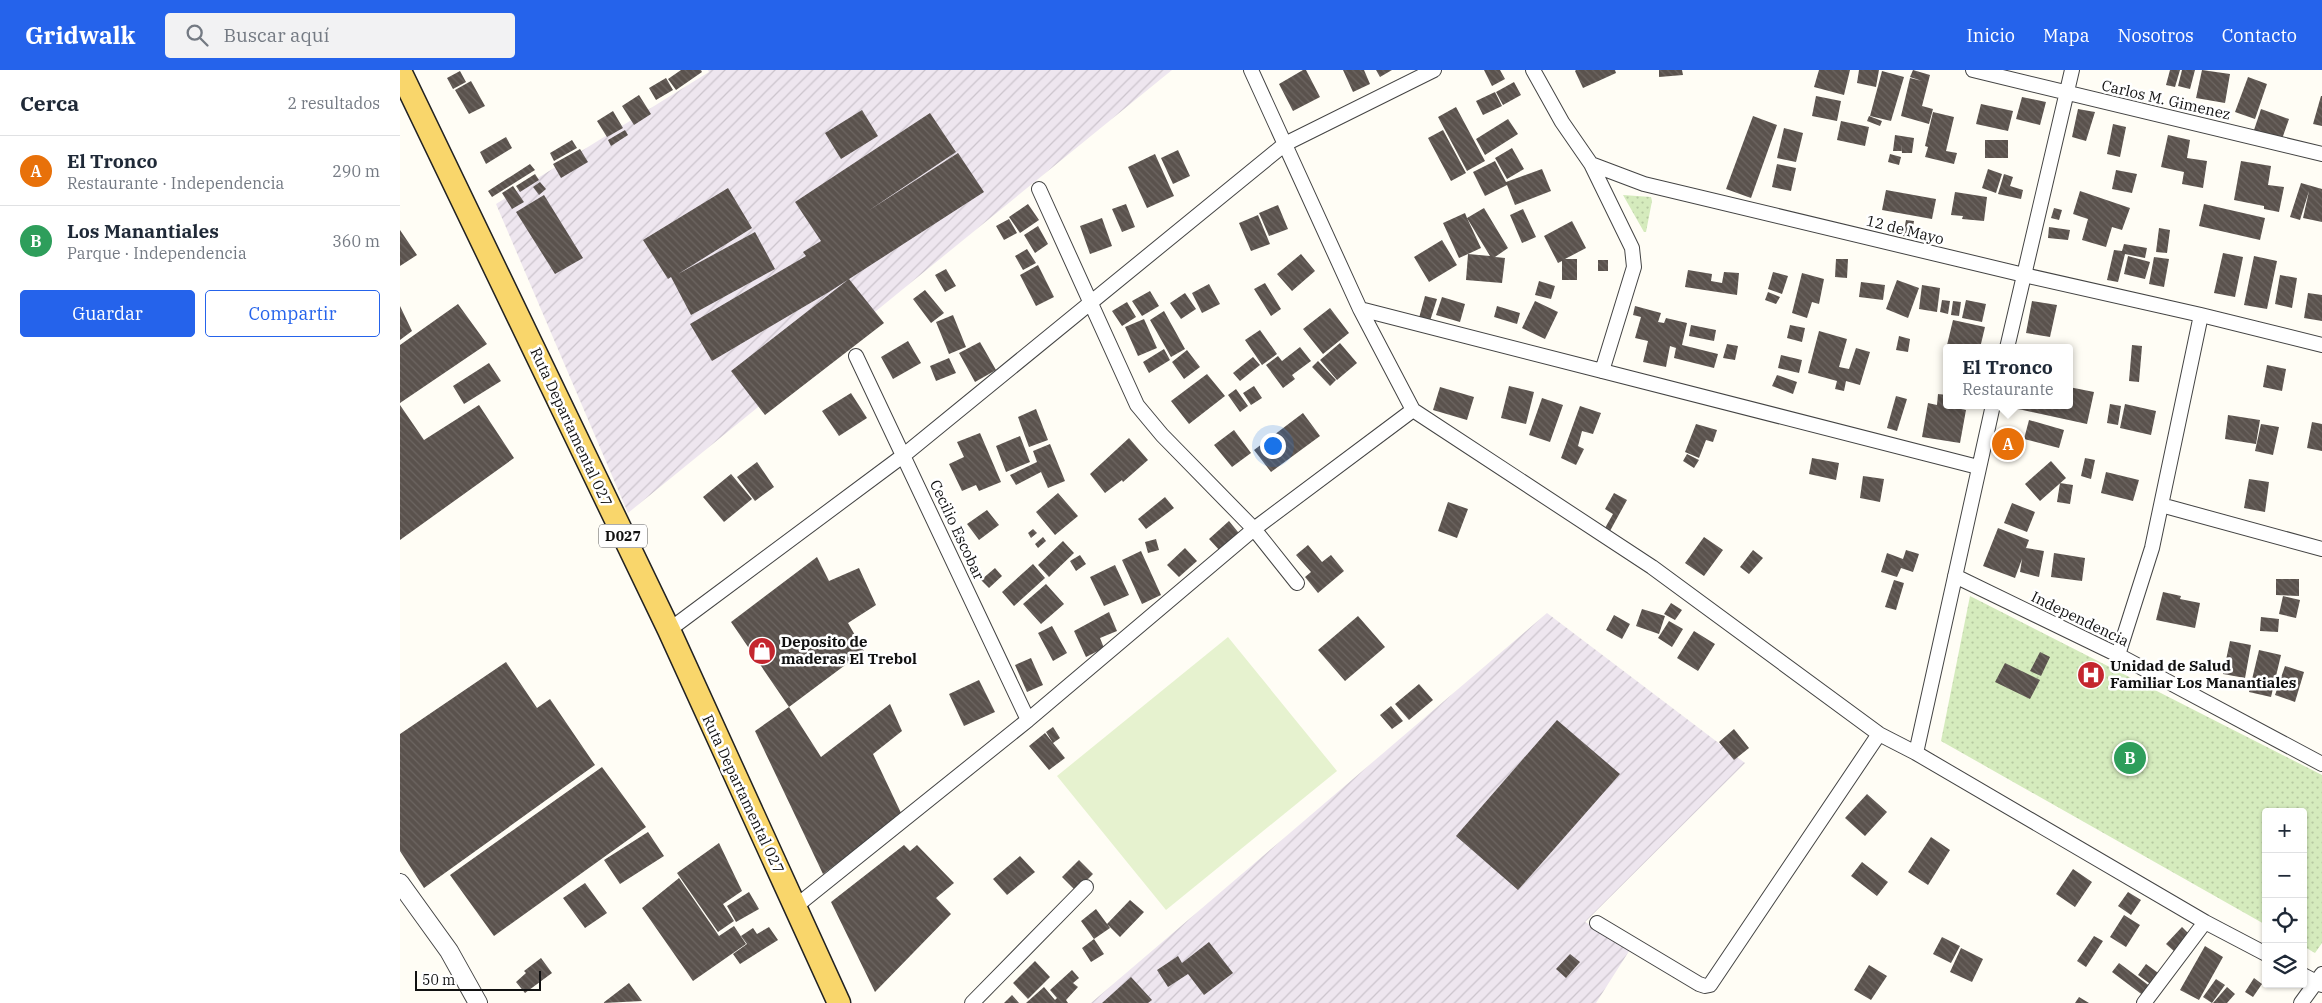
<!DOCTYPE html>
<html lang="es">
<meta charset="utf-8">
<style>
:root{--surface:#fff;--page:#f2f2f3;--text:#1f2937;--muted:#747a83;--line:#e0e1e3;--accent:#2563eb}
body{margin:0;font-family:"IBM Plex Serif",serif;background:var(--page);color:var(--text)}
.controls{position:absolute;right:15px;bottom:15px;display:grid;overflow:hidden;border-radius:5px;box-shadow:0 1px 4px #0004}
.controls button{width:45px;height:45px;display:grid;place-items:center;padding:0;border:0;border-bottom:1px solid var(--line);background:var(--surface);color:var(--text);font:25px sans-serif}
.scale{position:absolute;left:15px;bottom:12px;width:126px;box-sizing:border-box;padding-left:5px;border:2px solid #111;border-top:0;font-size:14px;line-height:18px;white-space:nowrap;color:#111;-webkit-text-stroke:4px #fff;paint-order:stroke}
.you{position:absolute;left:872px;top:375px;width:18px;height:18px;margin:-12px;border:4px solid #fff;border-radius:50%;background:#1a73e8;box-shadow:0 0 0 8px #1a73e833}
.badge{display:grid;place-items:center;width:32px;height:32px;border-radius:50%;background:var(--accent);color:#fff;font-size:16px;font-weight:700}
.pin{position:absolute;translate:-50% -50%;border:2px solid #fff;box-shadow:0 1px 5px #0006}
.popup{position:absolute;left:1543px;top:274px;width:130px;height:65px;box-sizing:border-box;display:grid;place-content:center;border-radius:5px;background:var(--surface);filter:drop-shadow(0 1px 4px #0005);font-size:16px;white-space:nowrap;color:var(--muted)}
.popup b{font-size:19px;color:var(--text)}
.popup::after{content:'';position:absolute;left:50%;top:100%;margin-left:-10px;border:10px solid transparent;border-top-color:var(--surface)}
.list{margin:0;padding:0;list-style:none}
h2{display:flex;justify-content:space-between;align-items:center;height:65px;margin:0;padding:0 20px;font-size:21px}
h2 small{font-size:16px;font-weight:400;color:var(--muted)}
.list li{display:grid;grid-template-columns:32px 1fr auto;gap:15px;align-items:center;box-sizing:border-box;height:70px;padding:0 20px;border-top:1px solid var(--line)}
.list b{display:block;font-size:19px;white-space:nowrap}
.list p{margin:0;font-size:16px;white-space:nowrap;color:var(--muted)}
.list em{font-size:16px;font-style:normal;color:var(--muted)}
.actions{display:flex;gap:10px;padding:15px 20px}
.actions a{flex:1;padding:11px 0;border:1px solid var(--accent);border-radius:5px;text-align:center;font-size:18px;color:var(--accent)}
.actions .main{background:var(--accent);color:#fff}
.icon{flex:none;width:28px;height:28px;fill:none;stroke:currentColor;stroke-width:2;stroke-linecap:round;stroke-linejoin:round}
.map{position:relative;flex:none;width:1922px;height:933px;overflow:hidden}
header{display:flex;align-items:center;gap:30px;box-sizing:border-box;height:70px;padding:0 25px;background:var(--accent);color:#fff}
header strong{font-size:24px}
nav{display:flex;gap:28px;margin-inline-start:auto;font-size:18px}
.search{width:350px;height:45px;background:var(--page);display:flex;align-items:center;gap:12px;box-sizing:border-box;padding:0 18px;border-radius:5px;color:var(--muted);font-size:19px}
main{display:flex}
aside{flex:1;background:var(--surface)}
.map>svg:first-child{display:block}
</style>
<header>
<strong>Gridwalk</strong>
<div class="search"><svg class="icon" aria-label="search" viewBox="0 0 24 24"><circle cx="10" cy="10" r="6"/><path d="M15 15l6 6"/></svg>Buscar aquí</div>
<nav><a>Inicio</a><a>Mapa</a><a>Nosotros</a><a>Contacto</a></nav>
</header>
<main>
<aside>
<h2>Cerca<small>2 resultados</small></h2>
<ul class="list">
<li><span class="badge" style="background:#e8710a">A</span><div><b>El Tronco</b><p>Restaurante · Independencia</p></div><em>290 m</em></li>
<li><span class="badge" style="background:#2e9e5b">B</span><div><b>Los Manantiales</b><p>Parque · Independencia</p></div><em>360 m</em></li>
</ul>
<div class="actions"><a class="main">Guardar</a><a>Compartir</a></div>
</aside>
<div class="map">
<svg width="1922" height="933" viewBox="0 0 1922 933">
<defs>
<pattern id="industrial-furrows" width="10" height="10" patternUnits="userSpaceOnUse" patternTransform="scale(1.25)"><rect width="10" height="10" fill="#eee6ef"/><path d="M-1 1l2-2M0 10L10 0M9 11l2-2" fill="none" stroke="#cbc4cc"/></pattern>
<pattern id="park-dots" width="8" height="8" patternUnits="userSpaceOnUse" patternTransform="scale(1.25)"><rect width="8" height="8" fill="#d5ebbd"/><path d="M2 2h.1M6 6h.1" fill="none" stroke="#b6c8a1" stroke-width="1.8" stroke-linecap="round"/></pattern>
<pattern id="building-back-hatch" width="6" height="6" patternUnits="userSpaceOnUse" patternTransform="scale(1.25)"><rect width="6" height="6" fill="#5a524d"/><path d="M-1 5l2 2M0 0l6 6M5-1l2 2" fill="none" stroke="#6d6662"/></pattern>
</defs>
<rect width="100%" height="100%" fill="#fffdf5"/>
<path fill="url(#industrial-furrows)" d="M308,0H772L228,443L96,134L309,2Z
M1147,543L1345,693L1185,852L1231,878L1196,933H691Z"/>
<path fill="url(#park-dots)" d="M1223,125L1251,127L1252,131L1246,162H1244Z
M1570,526L1922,705V873L1915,883L1903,876V742H1866V855L1541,671Z"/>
<path fill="#e6f2cf" d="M828,567L937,701L766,840L657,706Z"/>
<path fill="url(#building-back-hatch)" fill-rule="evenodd" d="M281,0H301L302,2L276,20L268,9Z
M903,0H906L920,27L893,41L879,14Z
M943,0H964L970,14L953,22Z
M976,0H992L980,7Z
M1084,0H1100L1105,9L1092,16Z
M1176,0H1215L1216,3L1183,18L1175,1Z
M1259,0H1282L1283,5L1259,7Z
M1419,0H1450L1444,25L1414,17Z
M1459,0H1479L1476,17L1457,13Z
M1513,0L1530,5L1522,36L1533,39L1529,54L1501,46L1510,8L1522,11L1510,7Z
M1770,0H1780L1775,17L1766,15Z
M1782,0H1795L1790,19L1778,16Z
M1802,0L1830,4L1825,33L1796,28Z
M60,1L66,12L53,19L47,8Z
M1482,1L1504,7L1491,51L1470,46Z
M1848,7L1867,14L1855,49L1835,42Z
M266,8L273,20L256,30L249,18Z
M71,11L85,36L69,44L55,20Z
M1114,12L1121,25L1103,35L1096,22Z
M1095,22L1102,36L1083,45L1076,31Z
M239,25L251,44L234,55L222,36Z
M1416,26L1441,31L1437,51L1412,46Z
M1921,26H1922V56L1913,54Z
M1622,27L1646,32L1640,55L1616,49Z
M1581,34L1613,41L1608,61L1576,54Z
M1056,37L1085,91L1067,101L1038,47Z
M1678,39L1695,42L1686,71L1672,67Z
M1861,39L1889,49L1882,69L1854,60Z
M462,40L478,66L441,89L425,63Z
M213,41L223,58L207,67L197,51Z
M1533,42L1554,47L1546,81L1557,83L1554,94L1525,87L1528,77L1525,76Z
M530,43L556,82L468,141L558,83L584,122L429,222L312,291L290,254L406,186L403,182L421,171L395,132Z
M1353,46L1377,55L1351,128L1326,119Z
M1469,46L1482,51L1480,56L1467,51Z
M1108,49L1118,64L1085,85L1076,69Z
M1441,51L1469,57L1465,76L1437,70Z
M1713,54L1726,57L1720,87L1707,84Z
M1384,58L1403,63L1396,92L1377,88Z
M225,60L228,65L211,76L208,70Z
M1043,60L1066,103L1051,111L1028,68Z
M1495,65L1514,68L1512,83H1502L1501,74L1502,81H1493Z
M1768,65L1790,70L1787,88L1807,91L1803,118L1782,114L1784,102L1761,97Z
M106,67L112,78L86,94L80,82Z
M172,70L177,78L154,91L150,83Z
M1585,70H1608V88H1585Z
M1112,78L1124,99L1107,109L1095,88Z
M180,79L188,92L161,108L153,94Z
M778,80L790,106L773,114L761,88Z
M755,84L774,126L747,138L728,97Z
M1490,84L1501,87L1499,95L1488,92Z
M1095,91L1106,112L1142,99L1151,121L1115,135L1107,115L1085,126L1073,102Z
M1841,91L1871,96L1868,115L1884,117L1879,142L1864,139V136L1834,130Z
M130,94L135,100L92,127L88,121Z
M1377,94L1396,98L1391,121L1372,117Z
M1588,99L1602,104L1596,123L1582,118Z
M1716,100L1737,104L1732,123L1712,119Z
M135,104L139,110L120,122L116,116Z
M1604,104L1613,107L1610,116L1623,120L1621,129L1598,124Z
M140,112L146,119L139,125L133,117Z
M1901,113L1922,119V152L1903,148L1909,121L1900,150L1890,147Z
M113,116L124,132L112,139L102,123Z
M328,118L352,158L278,204L355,162L375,199L291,245L271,207L268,209L243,170Z
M1486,120L1536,129L1532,149L1482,140Z
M1680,121L1730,138L1722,160L1712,157L1706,177L1682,170L1688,149L1673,144Z
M1555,122L1587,127L1584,151L1562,149L1563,146L1551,145Z
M144,125L183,188L155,204L116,142Z
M628,134L639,150L620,163L609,147Z
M726,134L735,157L722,162L712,139Z
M1804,134L1865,148L1860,170L1799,156Z
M878,135L888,159L869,166L859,143Z
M1084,138L1108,178L1095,187L1105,188L1102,213L1066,210L1068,184L1059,188L1043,153L1065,143L1067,148ZM1067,148L1090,186L1068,184L1081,178Z
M1654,138L1662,140L1659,150L1651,148Z
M1123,139L1136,167L1122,173L1110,145Z
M858,145L870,174L851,181L839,153Z
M702,148L712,176L690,184L680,156Z
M609,149L617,163L604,170L596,156Z
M1506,150L1514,151L1511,168L1503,166Z
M1172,151L1186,178L1165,189H1177V210H1162V191L1158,193L1144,166Z
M638,156L648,174L635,183L624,165Z
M1649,157L1670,160L1668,170L1648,168Z
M1759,158L1770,160L1767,183L1756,182Z
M0,160L17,185L0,196Z
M1042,170L1057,195L1029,212L1014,187Z
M1724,174L1747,178L1745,188L1725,184L1718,212L1707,210L1714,180L1722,181Z
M627,179L636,193L623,200L615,186Z
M1823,183L1843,187L1835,227L1814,223Z
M901,184L915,201L892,221L877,204Z
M1728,186L1750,192L1745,209L1724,204Z
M1854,186L1877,191L1867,239L1844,235Z
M1754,187L1769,189L1764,217L1749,214Z
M1436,189H1448L1447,208L1435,207Z
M1198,190H1208V201H1198Z
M638,195L654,227L636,236L620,205Z
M546,199L556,216L545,222L535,205Z
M1288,200L1312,204L1311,211L1322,213L1324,202L1339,203L1337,225L1285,217Z
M1373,202L1388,206L1382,224L1368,219Z
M1402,203L1424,209L1419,234L1412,232L1407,248L1392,243Z
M1880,205L1897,208L1892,238L1875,234Z
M449,209L484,253L365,345L331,301Z
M1497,210L1519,218L1508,248L1486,239Z
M1139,211L1155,216L1151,229L1135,225Z
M1461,212L1485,215L1483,230L1459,227Z
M865,213L881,239L871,246L854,219Z
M809,214L820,234L802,243L792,223Z
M1522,215L1540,218L1537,242L1519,239Z
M525,220L544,243L531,253L513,229Z
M750,221L759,236L742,246L732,231Z
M1368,222L1380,227L1376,234L1365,230Z
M785,223L796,239L781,249L770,233Z
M1908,223L1922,225V251L1904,248Z
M1025,226L1037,229L1030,251L1019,248Z
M1042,227L1065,234L1060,252L1036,245Z
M1542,230L1550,231L1548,244L1540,242Z
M1566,230L1586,234L1582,252L1562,248Z
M1135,231L1158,242L1145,269L1122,258Z
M1553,231L1561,232L1559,246L1551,245Z
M1632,231L1657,235L1650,267L1626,263Z
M727,232L736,247L722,256L712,241Z
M58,234L87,274L0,333V275Z
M0,236L12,261L0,270Z
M1097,236L1120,243L1117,254L1094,247Z
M1235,236L1261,243L1258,252L1264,253L1266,248L1287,253L1282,275L1318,284L1314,298L1274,288L1276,278L1270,276L1266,297L1243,292L1248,271L1235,268L1241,247L1233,245Z
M930,238L949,263L923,284L903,259Z
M764,241L785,279L771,287L750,250Z
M553,245L566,277L549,284L536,252Z
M744,249L757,278L738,286L725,257Z
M1553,250L1585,257L1580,278H1562L1547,275Z
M1291,255L1316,260L1314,271L1289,266Z
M1390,255L1405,258L1402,272L1387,268Z
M860,260L877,284L862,295L845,270Z
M1419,261L1447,269L1439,297L1449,299L1456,278L1470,282L1460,315L1446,311L1444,321L1435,319L1437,311L1408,303Z
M1499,266L1510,269L1508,282L1496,280Z
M508,271L521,293L493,309L481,287Z
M580,272L596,300L575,312L559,283Z
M940,273L957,293L937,310L920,290Z
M1327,274L1338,276L1335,290L1323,288Z
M1732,275L1742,276L1739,312L1729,311Z
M900,277L911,291L892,305L895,309L883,318L866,295L878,286L882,291Z
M764,279L770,290L749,303L743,292Z
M787,280L800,297L784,309L772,292Z
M1381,285L1402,290L1399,303L1378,298Z
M853,287L860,295L840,311L833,303Z
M549,288L556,303L536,311L530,296Z
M918,291L936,310L930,316L912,297Z
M89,293L101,311L64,334L53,316Z
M1867,295L1886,299L1882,321L1863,317Z
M807,304L825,326L789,354L771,331Z
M1377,305L1397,312L1393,324L1372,316Z
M854,316L862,328L851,335L843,323Z
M1109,316L1134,322L1126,354L1101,348Z
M1040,317L1074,327L1067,350L1033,340Z
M1669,317L1694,322L1687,354L1618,339V335H1669Z
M836,319L848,336L840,342L828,325Z
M451,323L467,348L439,366L422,341Z
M1538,324L1547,325V335H1571L1570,339L1552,337L1566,340L1560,373L1522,367L1528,333L1537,335Z
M1496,326L1507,329L1497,361L1487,358Z
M1142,328L1163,335L1150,372L1129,365Z
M1710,334L1721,336L1718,355L1707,353Z
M1725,334L1756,341L1751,365L1720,358Z
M0,335L24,370L79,335L114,388L0,470Z
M1180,336L1201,343L1193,364L1182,361L1178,376L1184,379L1176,395L1161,388Z
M636,339L648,370L629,377L618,347Z
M903,343L920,366L871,402L854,380Z
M1828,345L1860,350L1856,374L1825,369Z
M1629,350L1664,360L1659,378L1624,369Z
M1912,352L1922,354V381L1907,378Z
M1296,354L1317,360L1313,372L1306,370L1299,388L1285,382Z
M1861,354L1879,357L1873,385L1855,381Z
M834,360L851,383L832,397L814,375Z
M580,363L601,412L579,421L576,415L562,421L549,394L564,387L557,372Z
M620,366L630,392L606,402L596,376Z
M729,368L748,390L723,412L722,410L705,423L690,404Z
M650,374L665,411L648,418L641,402L616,415L610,405L637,392L633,381Z
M1287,384L1299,390L1294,398L1283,391Z
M1412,388L1439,393L1436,410L1409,404Z
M1685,388L1695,390L1691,409L1681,406Z
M1651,391L1666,408L1640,431L1625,414Z
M357,392L374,417L355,431L337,407Z
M1706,402L1739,410L1733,431L1701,423Z
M331,404L352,429L324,452L303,427Z
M1463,406L1484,409L1480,432L1460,428Z
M1849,409L1869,412L1865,442L1844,438Z
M1660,413L1673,415L1670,434L1657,432Z
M658,423L678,446L655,465L636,442Z
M1214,423L1227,430L1210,461L1205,458L1213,444L1205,439Z
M765,427L774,438L746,459L738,449Z
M1048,432L1068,439L1057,468L1038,461Z
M1612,433L1635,442L1627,462L1604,453Z
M587,440L599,455L579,470L567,454Z
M829,451L842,467L822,483L809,469Z
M1598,458L1629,470L1626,478L1644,481L1639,507L1620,502L1622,489L1615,508L1583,496Z
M633,459L637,463L631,468L628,463Z
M643,467L646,471L638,478L635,474Z
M1304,467L1323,480L1304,506L1285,493Z
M756,469L759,480L748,483L745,472Z
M663,471L674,483L649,507L638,495Z
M908,475L922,492L931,485L944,501L918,523L905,507L911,502L896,485Z
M785,478L797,491L779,507L767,495Z
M1353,480L1363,488L1349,504L1340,497Z
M1506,480L1519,484L1513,502L1501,498L1497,507L1481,502L1487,483L1503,489Z
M741,481L761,525L742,534L722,490Z
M1654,483L1685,488L1682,511L1651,507Z
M680,485L686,494L676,501L670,491Z
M417,487L429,511L459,498L476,535L448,553L464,581L389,637L331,552Z
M633,494L645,508L614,536L602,522Z
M715,495L729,525L704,536L690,507Z
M595,498L602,506L589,518L581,510Z
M1876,509H1899V526L1876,525Z
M1494,510L1504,513L1496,540L1485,537Z
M646,514L664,534L641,554L623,534Z
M1763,522L1781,526L1780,529L1800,533L1795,558L1756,550Z
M1883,526L1900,530L1896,548L1879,544Z
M1271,533L1282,540L1275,550L1264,544Z
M1242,539L1265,546L1259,564L1236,556Z
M709,542L717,561L700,568L704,578L686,587L674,561Z
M1214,545L1230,554L1222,569L1206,560Z
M958,546L985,577L945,611L918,580Z
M1861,547L1879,549L1878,562L1860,561Z
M1269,551L1283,559L1272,577L1258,568Z
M652,556L667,583L653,591L638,563Z
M1294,561L1315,574L1298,601L1277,588Z
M1830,571L1851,575L1845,608L1823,604Z
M1859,580L1881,585L1871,627L1849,622Z
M1640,582L1650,587L1641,606L1630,601Z
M631,588L643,615L627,622L615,595Z
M106,592L137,638L150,629L195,695L24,818L0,781V664Z
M1605,593L1640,610L1630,629L1595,612Z
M1885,596L1904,602L1895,632L1875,625Z
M579,610L595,642L564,656L549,624Z
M1019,614L1033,630L1009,650L995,634Z
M490,634L502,661L473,684L502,745L423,804L355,661L389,637L421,687Z
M991,636L1003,651L992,659L980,645Z
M1157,650L1220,704L1118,820L1056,766Z
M653,657L660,668L653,673L646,662Z
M1334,659L1349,678L1334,690L1319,672Z
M645,663L665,688L649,700L629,676Z
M202,697L246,757L94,866L50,805Z
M1467,724L1487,742L1465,766L1445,748Z
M248,762L264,786L220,814L204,790Z
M1531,767L1550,780L1528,815L1508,802Z
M319,773L342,821L323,834L334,851L318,862L277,803Z
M504,775L510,781L517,775L554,813L536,828L551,844L475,922L431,832Z
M620,786L635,802L607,825L593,809Z
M679,790L693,804L676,821L662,807Z
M1462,792L1488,812L1477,826L1451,806Z
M1673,799L1692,812L1675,837L1656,824Z
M279,808L319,866L334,856L346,874L293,911L242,838Z
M185,813L207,843L185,858L163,828Z
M349,822L359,839L336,852L327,836Z
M1728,822L1741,830L1731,845L1718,836Z
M730,830L744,842L720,867L707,854Z
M696,839L710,858L694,869L681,851Z
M1724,845L1740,855L1726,877L1710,867Z
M369,857L378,870L340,894L333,884L347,874L341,866L353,858L357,864Z
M1782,857L1790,865L1775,882L1766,874Z
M1694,866L1703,871L1686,897L1677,891Z
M1542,867L1560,876L1551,893L1533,884Z
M694,869L704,884L691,892L682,878Z
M809,872L833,903L804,925L788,904L768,917L757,900L778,886L782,893Z
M1805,876L1823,887L1799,930L1780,920Z
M1561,878L1583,889L1572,912L1550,902Z
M1170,884L1180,892L1166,908L1156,899Z
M141,888L152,903L125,923L116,912L126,903L124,901Z
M635,891L650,907L628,929L613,913Z
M1719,893L1751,917L1744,926L1712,902Z
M1746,894L1761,905L1753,916L1738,905Z
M1469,895L1487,906L1471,930L1454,920Z
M672,900L679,908L673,913L678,917L666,930L668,933H626L644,917L655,930L657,928L650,920Z
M731,907L752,930L748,933H702Z
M1854,908L1862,914L1853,927L1845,922Z
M1816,909L1825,915L1812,933L1803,927Z
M229,913L242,931L203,933Z
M1827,917L1835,924L1827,933H1813Z
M612,925L619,933H604Z
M1679,927L1689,933H1675Z"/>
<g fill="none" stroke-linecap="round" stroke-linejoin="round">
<g stroke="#444" stroke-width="16">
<path id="minor" d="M851,0L960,239L1013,340L1252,497L1479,664L1516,683L1805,852L1866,884
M1133,0L1162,52L1191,94L1244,114L1624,205L1801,245L1922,275
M1573,0L1922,84
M1191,94L1232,178L1234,197L1202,301
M639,119L737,335L762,365L854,459L897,513
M960,239L1578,397
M1607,278L1672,0
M456,286L628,650
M1761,435L1922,479
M1555,506L1718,585L1922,694
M269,560L504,385L885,74L1034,0
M1718,585L1752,478L1801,245
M1516,683L1593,335
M395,837L628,650L854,459L1013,340
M1197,853L1299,914L1305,916L1310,915L1479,664
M1903,905L1922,915
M572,933L686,817
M1744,933L1805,852
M1901,933L1922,904"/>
</g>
<g stroke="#444" stroke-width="20">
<path id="tertiary" d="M0,813L49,881L78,933"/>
</g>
<g stroke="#222" stroke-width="25">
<path id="primary" d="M0,1L269,560L439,933"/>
</g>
<use href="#minor" stroke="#fff" stroke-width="14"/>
<use href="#tertiary" stroke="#fff" stroke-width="18"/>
<use href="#primary" stroke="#f9d66b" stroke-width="22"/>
</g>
<defs>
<g id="shop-disc" transform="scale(1.4375)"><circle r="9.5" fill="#c4262e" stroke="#fff"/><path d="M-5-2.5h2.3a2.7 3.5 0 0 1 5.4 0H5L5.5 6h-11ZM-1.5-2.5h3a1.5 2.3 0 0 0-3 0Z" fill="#fff"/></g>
<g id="hospital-disc" transform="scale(1.4375)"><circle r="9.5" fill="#c4262e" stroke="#fff"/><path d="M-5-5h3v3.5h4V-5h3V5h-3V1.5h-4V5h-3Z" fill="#fff"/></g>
</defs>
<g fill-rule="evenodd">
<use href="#shop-disc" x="362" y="581"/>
<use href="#hospital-disc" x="1691" y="605"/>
</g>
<g text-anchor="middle" stroke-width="5" stroke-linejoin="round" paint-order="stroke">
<rect fill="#fff" stroke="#585858" stroke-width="1" x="199" y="454.5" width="48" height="23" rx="4"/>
<g font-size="14" font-weight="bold" fill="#111">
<text x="223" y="471">D027</text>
</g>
<g font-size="15" fill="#111" stroke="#fff">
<text transform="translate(1766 30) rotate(13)" y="5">Carlos M. Gimenez</text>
<text transform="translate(1505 160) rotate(14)" y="5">12 de Mayo</text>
<text transform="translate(171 357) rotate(65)" y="5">Ruta Departamental 027</text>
<text transform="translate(557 460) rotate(65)" y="5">Cecilio Escobar</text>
<text transform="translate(1680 549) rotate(26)" y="5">Independencia</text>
<text transform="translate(343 724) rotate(65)" y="5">Ruta Departamental 027</text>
</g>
<g font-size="15" font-weight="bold" fill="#111" stroke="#fff" text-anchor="start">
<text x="381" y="577">Deposito de<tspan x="381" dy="17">maderas El Trebol</tspan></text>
<text x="1710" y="601">Unidad de Salud<tspan x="1710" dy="17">Familiar Los Manantiales</tspan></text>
</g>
</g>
</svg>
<div class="controls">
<button>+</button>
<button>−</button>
<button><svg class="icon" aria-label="locate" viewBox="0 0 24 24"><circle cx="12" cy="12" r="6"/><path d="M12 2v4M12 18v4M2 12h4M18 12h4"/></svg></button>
<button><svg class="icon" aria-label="layers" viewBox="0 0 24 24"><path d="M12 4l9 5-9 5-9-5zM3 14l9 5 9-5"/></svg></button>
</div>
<div class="scale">50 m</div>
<div class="you"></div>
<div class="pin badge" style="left:1608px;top:374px;background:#e8710a">A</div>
<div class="popup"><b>El Tronco</b>Restaurante</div>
<div class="pin badge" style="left:1730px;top:688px;background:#2e9e5b">B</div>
</div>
</main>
